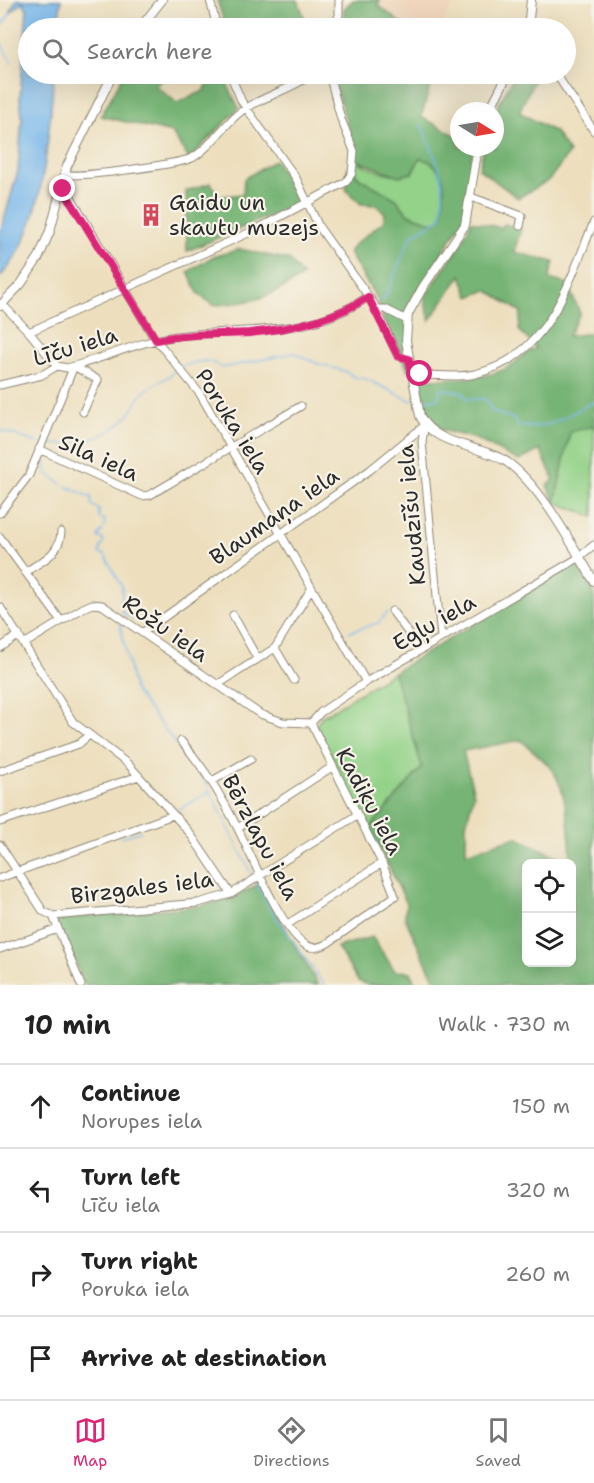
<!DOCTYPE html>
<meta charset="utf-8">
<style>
:root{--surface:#fff;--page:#f6f6f6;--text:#222;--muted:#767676;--line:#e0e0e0;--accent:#db2777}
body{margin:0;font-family:"Shantell Sans",sans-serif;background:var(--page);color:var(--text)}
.controls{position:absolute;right:18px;bottom:18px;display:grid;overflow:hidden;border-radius:9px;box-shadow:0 6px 24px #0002}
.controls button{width:54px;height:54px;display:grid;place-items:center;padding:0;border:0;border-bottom:2px solid var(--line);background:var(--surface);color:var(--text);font:30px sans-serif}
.compass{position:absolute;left:450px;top:102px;width:54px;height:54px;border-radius:50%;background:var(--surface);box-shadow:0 6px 24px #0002;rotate:101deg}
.stop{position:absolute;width:18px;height:18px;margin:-14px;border:4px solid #db2777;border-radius:50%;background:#fff}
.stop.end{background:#db2777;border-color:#fff;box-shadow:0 2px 6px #0008}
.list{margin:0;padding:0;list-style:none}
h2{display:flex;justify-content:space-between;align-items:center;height:78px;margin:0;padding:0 24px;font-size:26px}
h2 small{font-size:20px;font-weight:400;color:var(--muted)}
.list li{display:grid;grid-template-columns:39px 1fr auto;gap:18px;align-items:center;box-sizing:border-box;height:84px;padding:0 24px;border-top:2px solid var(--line)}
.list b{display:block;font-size:22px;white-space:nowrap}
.list p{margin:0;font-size:20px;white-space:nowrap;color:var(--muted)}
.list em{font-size:20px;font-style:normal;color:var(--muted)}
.icon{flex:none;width:33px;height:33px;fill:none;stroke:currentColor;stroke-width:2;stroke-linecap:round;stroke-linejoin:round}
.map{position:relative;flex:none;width:594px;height:985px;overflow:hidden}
.search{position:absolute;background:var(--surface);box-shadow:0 6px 24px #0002;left:18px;right:18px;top:18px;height:66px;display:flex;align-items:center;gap:15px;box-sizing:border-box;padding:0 21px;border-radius:33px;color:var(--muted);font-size:22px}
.sheet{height:414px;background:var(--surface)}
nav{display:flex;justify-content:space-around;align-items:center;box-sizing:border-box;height:84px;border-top:2px solid var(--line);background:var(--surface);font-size:16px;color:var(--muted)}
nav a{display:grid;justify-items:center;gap:3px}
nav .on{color:var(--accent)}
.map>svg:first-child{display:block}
</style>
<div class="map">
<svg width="594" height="985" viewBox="0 0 594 985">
<rect width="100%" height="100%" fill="#f7f3e8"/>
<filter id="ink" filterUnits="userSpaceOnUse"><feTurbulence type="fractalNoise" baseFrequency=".0167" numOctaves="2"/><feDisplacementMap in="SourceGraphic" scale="12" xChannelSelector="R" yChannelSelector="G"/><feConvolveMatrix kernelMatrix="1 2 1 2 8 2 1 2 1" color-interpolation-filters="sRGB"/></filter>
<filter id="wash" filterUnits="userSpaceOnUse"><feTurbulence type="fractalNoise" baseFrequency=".008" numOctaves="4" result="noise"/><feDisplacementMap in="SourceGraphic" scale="24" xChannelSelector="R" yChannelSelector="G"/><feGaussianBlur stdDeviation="1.35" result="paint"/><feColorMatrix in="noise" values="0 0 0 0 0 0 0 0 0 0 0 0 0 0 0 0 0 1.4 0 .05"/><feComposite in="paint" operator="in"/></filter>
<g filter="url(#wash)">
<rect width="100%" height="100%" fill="#eddfbe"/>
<path fill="#f0d6bc" d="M374,0H456L439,28H407Z"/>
<path fill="#93d288" stroke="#5f7e5a" stroke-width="1.5" d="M420,158L430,161L440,168L446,193L441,218L434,223L408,214L396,199L361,179L355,173V159C369,170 395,178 412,173Z
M594,426V517L555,502L570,431Z
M394,672L422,767L370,828L316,727L321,717Z"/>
<path fill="#76b474" stroke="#507050" stroke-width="1.5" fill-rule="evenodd" d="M217,0H298L307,26L305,28H226Z
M353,0H380L378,5L407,28H344V9Z
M124,74H172L155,85L177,103L204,91L208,83L226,82L239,108L189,159L172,133L101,116Z
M332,74H434L421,117L459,137V147H473L463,220L408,308L409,372L387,329L377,299L349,253L354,245L384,221L385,213L376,205L361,204L346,190L348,168L361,179L396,199L408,214L434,223L441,218C446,193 449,166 420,158L412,173L399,176L358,161Z
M515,74H537L519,112L555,132L569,153L549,180L518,198L479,169L484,147H495V111Z
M275,160L300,203L187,251L186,191L211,183L219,197L243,194L244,179Z
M471,221L502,228L504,224L521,229L514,252L554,262L549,279L567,284L580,313L568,336L594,333V426L570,432L555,502L547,486L554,480L540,450L519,461L476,439L442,430L427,412L419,379C449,378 488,382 513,364C523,357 524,353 536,348L519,330L521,312L487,290L469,297L461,275L430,320L424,298L462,243Z
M240,249L289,260L303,276C268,298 255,303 213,305L198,293L188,272L212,257Z
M576,563L594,593V985H437L405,918L406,902L370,828L422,767L394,672ZM521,740C530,749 541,757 549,766C568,787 570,836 571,863L516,837L466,853V824L474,794L463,751ZM526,864H572V962H526Z
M260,883L318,985H85L56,919L200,906L234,898Z
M372,937L395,971L411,972L415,985H368L358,981L337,947Z"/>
<path fill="#78b7eb" stroke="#52718b" stroke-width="1.5" d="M16,0H61L58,28H28V74H54C48,135 46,230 0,277V233L18,171L22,117L20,98L27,9L23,2L10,13Z"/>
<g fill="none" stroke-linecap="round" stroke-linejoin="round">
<path stroke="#78b7eb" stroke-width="1.5" d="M0,27L11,13
M0,41L12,63
M380,302L386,295L411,236L441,218C448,177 437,162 421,125
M182,366C197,362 209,357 222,368L294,353L316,363L344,371L354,377L366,379L412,401
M421,400L438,399L440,389L462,392L467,399H485L493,412L514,419L517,425C548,433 567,414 594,402
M0,430L38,443
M44,444C75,446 104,441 126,418C134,411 137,398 145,391C155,383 167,380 176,370
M43,455L47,473L62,484
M66,486L92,498L91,504L99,510V518L105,520L104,527
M103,530L98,537L104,540L99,553L105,555L122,587V613
M122,612L133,620
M120,624L134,690L206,783L253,877
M349,632L378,623L388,612
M357,807L376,843
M178,810L209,792
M122,837L141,831
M255,881L266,902L324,985"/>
</g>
</g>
<g filter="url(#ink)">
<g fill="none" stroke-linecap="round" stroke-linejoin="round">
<g stroke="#8c8574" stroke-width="9">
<path id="minor" d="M210,0L217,28
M334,28L339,15V0
M230,74L242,102L296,178L319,227L374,304L398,356L409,359
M556,74L594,131
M64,174C74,179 178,164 192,158C208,150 224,125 239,113C261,96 290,91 312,74
M60,187L68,192L153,336L200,394L366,682
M471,197L522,216L520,226
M2,304L29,332L57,366
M376,309H385L407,320
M29,332L255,230L346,182L352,173L354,151L341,119L329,74
M412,376C432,373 454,379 475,374C549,357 568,283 594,222
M0,385L42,375L57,366L67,368C103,359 139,341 177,336C247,327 305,339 368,297
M424,428L422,442L441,637
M39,449L142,496L150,495L301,406
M0,513L29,475L74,366L98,380L83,412
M0,537L61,621
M25,572C42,561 60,554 61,532
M0,607L73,722L128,764L189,832L231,894
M392,611L421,650
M233,615L257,658
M142,633L370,470L424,426
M24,644L83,608L92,604L102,605L260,714L283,722L311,723
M0,648L19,635
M275,648L294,680
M217,685L275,648L311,589
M311,723L321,712L366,682L575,560L594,545
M181,741C204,767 221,795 237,827C252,856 278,923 303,943C311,950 319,948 328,943L395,896L382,863L311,723
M0,771L79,744L88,736
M212,781L251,759
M0,822L139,776
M238,828L332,767
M0,845L43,911L53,916L81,985
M0,878L173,815
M53,916L198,903L231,894L357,815
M288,924L382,863
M0,949L58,929"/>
</g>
<g stroke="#8c8574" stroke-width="10">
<path id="major" d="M140,28L162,0
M528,28L531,0
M489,111L508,74
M478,147L465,225L423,287L408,314L406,341L420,416C435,447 480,444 507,462C542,487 571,544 594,581
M0,306L21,284L39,257L50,231L67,166L113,74"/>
</g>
<use href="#minor" stroke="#fff" stroke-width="7"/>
<use href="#major" stroke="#fff" stroke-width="8"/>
</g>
</g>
<g fill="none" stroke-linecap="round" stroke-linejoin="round" filter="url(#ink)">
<path stroke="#db2777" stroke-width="8" d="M63,189L156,340C187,333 218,335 249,333C290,329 334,320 368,297L398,356L409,359L412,376L420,374"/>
</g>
<defs>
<g id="building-bare" transform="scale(1.8)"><path d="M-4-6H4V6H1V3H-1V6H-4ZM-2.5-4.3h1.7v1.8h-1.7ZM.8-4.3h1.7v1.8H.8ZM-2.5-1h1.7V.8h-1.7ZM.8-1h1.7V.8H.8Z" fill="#d1495b" stroke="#f7f3e8" stroke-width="2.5" paint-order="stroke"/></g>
</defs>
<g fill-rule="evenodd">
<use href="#building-bare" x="151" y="215"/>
</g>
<g text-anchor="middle" stroke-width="4.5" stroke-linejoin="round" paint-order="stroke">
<g font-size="22" fill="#2b2b2b" stroke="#f7f3e8" text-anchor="start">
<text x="169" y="210">Gaidu un<tspan x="169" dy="25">skautu muzejs</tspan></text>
</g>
<g font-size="22" fill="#2b2b2b" stroke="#f7f3e8">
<text transform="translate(75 346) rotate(-17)" y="8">Līču iela</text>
<text transform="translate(233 421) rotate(58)" y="8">Poruka iela</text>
<text transform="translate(99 457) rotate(24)" y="8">Sila iela</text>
<text transform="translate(411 515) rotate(-95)" y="8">Kaudzīšu iela</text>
<text transform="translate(274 516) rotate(-35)" y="8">Blaumaņa iela</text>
<text transform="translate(434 622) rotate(-30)" y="8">Egļu iela</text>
<text transform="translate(166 628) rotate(35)" y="8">Rožu iela</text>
<text transform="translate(370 801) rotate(62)" y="8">Kadiķu iela</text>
<text transform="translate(261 837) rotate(62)" y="8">Bērzlapu iela</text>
<text transform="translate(142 887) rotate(-7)" y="8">Birzgales iela</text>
</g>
</g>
</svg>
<div class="controls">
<button><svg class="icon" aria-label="locate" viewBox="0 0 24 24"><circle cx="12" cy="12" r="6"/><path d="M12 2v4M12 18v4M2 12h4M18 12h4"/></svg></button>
<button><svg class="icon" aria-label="layers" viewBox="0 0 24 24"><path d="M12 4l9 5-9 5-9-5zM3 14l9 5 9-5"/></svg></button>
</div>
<svg class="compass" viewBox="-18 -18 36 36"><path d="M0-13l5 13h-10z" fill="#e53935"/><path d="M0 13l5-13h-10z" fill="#767676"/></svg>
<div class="stop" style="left:420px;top:374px"></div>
<div class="stop end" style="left:63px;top:189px"></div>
<div class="search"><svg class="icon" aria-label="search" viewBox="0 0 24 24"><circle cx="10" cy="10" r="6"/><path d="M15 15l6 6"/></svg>Search here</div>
</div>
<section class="sheet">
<h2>10 min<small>Walk · 730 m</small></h2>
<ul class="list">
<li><svg class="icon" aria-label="ahead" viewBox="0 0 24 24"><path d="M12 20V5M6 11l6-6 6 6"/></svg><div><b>Continue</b><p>Norupes iela</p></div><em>150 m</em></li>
<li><svg class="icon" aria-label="left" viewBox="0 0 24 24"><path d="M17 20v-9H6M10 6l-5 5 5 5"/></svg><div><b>Turn left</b><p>Līču iela</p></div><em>320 m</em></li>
<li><svg class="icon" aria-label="right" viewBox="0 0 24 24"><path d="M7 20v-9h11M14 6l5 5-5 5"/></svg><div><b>Turn right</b><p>Poruka iela</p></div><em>260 m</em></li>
<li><svg class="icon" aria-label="arrive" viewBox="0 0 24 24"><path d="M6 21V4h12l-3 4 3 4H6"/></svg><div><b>Arrive at destination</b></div></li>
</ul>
</section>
<nav>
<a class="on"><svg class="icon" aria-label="map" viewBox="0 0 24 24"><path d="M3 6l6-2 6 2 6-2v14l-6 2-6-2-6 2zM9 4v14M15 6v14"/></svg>Map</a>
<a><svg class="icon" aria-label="directions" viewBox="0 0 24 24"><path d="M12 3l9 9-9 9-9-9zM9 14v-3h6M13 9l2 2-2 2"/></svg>Directions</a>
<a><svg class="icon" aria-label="saved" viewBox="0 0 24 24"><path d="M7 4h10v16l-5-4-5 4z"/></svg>Saved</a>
</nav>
